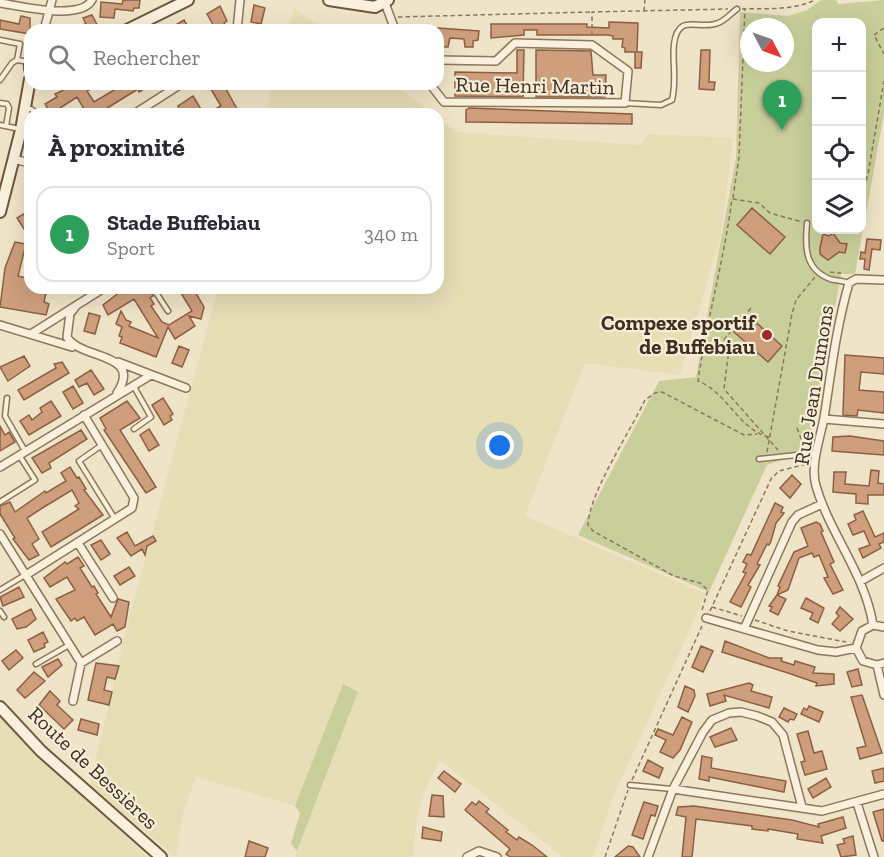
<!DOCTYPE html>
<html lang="fr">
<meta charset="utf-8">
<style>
:root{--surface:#fff;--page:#f7f7f7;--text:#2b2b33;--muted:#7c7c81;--line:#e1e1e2;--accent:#0f766e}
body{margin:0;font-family:"Zilla Slab",serif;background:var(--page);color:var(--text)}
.controls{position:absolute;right:18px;top:18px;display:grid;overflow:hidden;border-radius:12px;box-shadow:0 6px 24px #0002}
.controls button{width:54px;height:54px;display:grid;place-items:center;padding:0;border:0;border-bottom:2px solid var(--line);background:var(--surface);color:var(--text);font:30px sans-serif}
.compass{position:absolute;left:740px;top:18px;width:54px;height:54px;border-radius:50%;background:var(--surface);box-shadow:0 6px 24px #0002;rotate:131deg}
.you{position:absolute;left:500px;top:446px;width:21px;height:21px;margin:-15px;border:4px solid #fff;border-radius:50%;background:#1a73e8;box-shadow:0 0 0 9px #1a73e833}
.badge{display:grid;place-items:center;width:39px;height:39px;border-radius:50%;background:var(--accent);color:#fff;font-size:20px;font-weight:700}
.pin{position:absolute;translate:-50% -50px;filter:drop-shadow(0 2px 3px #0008)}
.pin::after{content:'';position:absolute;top:32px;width:21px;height:18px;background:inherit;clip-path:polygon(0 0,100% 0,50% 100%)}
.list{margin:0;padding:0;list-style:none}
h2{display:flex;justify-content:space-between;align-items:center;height:78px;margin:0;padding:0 24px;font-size:26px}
h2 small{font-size:20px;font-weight:400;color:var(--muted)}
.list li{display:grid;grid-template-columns:39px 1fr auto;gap:18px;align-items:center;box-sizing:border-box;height:96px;margin:0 12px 12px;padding:0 12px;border:2px solid var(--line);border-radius:18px}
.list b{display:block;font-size:22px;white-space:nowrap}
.list p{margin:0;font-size:20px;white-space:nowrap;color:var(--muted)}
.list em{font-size:20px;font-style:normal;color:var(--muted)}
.icon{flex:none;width:33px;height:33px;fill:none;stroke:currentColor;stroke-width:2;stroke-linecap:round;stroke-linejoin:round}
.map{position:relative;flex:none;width:884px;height:857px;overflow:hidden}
.search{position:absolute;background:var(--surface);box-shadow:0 6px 24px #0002;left:24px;top:24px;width:420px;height:66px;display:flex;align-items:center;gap:15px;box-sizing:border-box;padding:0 21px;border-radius:18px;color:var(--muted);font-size:22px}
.panel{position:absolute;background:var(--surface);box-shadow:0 6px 24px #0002;left:24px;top:108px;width:420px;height:186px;border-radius:18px}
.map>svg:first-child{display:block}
</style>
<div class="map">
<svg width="884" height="857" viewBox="0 0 884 857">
<rect width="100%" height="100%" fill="#f0e4c8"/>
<path fill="#e6deb5" d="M294,8L323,30H288Z
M273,84H394L433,114H265Z
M438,118L457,132L640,145L649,134L733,138L721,234L680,375L585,363L525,516L706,594L614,795L593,857H563L440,760L423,794L416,824L413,857H295L358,693L343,685L295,806L196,777L183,812L176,857L90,785L127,626L218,288H438Z
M0,714L87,801L148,857H0Z"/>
<path fill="#c9cf9b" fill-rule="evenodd" d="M821,0H836L838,4L884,0V114L855,274H841L808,451L767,465L709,592L578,535L659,381L696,377L736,158L740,12L788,16L807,10ZM816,22H862V230H816ZM749,27H785V63H749Z
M343,684L358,692L297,851L291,844L300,813L295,806Z"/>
<path fill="#cf9f7d" stroke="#8d5f41" stroke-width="1.5" d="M123,0H140L139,8H134L133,11L115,9L114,18L100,17L101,2L122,4Z
M254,5L265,8L261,24L251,22Z
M220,6L227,21L224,23L227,28L223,30L215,28L207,14Z
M92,15L100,30H73V27L86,24L83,18Z
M21,16L30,18V34L0,29V20L19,24Z
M184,20L190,30H167Z
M609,22L638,23L637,52H642L641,68H635V52H625V48L622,47L623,39H613V36L608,35H537V30H524V35L491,38V24H587V27L609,28Z
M438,28L479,31L478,40L473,41V47H465L464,39L450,38L448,47H439Z
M517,50H524L523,97L455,96V72L517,73Z
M536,50L591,51L593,75H606L605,97H536Z
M701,50H710L709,82H715L714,90L699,89Z
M76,84H99L87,91L94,102L124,84H152L139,92L138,89L104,110L107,114H75L84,109L77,97L51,114L45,104L57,97L55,94Z
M208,84H223L240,114H206L221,106Z
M193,96L204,114H182L178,106Z
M469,108L632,114V124L466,122V110Z
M752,208L785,237L770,254L737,225Z
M27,212L30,216L28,235L17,218Z
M833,233L840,243L847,244L845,253L839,252L828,260L820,254V248L823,234L829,236Z
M867,239L881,240L880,250L872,249L869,270L864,269L865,259H860L861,252L865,253Z
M15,242L26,244L18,276L30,279V288H47L44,302L49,304L46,315L0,307L5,268Z
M125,288H149L153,296L150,298L154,304L151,306L162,322L169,325L192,311L181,293L193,288L204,307L201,319L189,316L195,326L175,339L168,327L156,357L128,346L120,343L122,337L119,336L122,327L116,324L121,311L126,320L131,322L129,326L158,338L134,299L108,315L103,305Z
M89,313L100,316L95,334L84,331Z
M749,316L782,346L768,362L734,332Z
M179,346L189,350L182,367L172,363Z
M845,355L884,358V374L861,372L859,390L884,392V413L858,410L857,416L843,415Z
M24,356L30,366L8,381L0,367Z
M62,362L69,373L24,400L18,390L56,368L54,364Z
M91,370L104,389L94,395L87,383L79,387L75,380Z
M73,386L83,403L73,409L63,392Z
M163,398L173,414L170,416L172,420L164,425L152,405Z
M51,401L61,416L29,435L20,421L29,415L32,420L42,412L40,408Z
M127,401L140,418L120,430L156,487L146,493L104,430L106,429L100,418Z
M0,426L5,435L9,432L15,442L0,451Z
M149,429L159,445L149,451L140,435Z
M81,430L87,439L49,463L51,468L42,473L32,458Z
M850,436L884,441V455L832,451L833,437Z
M70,467L77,478L79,477L86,489L84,490L103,515L51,547L42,532L79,509L75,506L79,503L72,490L44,507L27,518L39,539L32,544L39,555L29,560L13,539L15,538L0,514V506L10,502L15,512L45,491L46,493L66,481L61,473Z
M871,470L879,471L878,483L884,484V495H868V504L856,503V494L833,492L834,472H846L845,484L869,486Z
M792,475L801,484L790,498L780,488Z
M775,503L783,507L781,512L784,513L776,523L771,541L769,545L767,544L757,564L760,565L748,585L751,587L741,607L730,602L746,573L743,572L747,564L743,562L747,554L751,555Z
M863,511L875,537L884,533V542L879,544L881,548L863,558L859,549L870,545L864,531L853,535L848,524L856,520L854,515Z
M816,522L820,524L823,531L821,532L834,562L830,564L843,590L833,594L824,578L828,577L819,555L814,557L812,553L799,558L788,590L777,595L780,587L778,586L794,552L808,546L801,528Z
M127,532L135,546L153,536L156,541L147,546L145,555L142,549L131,556L117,538Z
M101,540L110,554L101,560L91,545Z
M78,557L84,566L80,568L92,587L94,586L98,593L96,594L111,617L118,599L129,602L125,627L117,631L113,624L95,635L84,617L77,621L75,618L71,621L56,599L75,590L67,577L50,587L44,578L65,562L67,564Z
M129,567L135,576L120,585L114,576Z
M19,587L24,597L3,606L0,597Z
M777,595L786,599L778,615L770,611L772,607L769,606Z
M806,598L824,608L818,623L810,619L813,613L801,608Z
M840,607L853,619L840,631L832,624L839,616L836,613Z
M31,609L36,619L26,627L17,629L12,619Z
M43,632L48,642L44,644L45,647L34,652L28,640Z
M725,641L769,658H782L781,661L794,665L795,661L815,667L813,673L834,674V684L816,686L817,683L791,674L722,652Z
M701,646L713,651L703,672L692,667Z
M16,650L23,658L9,670L2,661Z
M58,659L62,665L48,677L42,667Z
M96,663L119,666L115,679L107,677L104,690L112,692L109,705L88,700Z
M858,669L862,685L852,687L847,672Z
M34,672L45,681L25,698L17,690Z
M749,683L753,685L751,691L772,697L769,708L724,695L726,701L710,706L707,694Z
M685,686L694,690L695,696L688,712L678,707Z
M50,691L60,701L57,705L73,720L64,729L39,705Z
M862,695L882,753L860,759L857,748L866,746L851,697Z
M809,706L823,712L819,722L801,714L804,708L807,710Z
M784,708L797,714L794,720L790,719L788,722L779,717Z
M682,717L692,722L680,750L673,758L660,752L666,740L655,735L658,729L673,735Z
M81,719L99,724L97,735L78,730Z
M731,728L737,740L715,747L710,737Z
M808,731L814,753L822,751L827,769L805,775L801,762L805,761L797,734Z
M702,756L712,758L711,768L786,781L784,792L709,777V781L699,779Z
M648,760L663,768L659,778L643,771Z
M884,768V781L875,783L872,771Z
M444,771L461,784L455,792L438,778Z
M826,778L831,787L813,798L808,789Z
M432,795L443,796L444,817L429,816Z
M479,801L489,809L486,812L508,830L506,832L517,840L519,837L532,845L547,857H510L506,854L510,849L465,810L472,802L476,805Z
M644,802L658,806L655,816L651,815L643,839L632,835Z
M694,806L792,820L819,827L818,824L843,817L846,828L821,836L823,843L797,839L798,834L768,829V831L752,829V826L696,819L692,857H682L686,817L676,815L678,807Z
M884,809V841H882L873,812Z
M423,827L442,832L441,841L422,838Z
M853,836L856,855L841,857L837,845L845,843L843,839Z
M249,841L268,848L265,857H245Z
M628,846L633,847L640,857H615Z"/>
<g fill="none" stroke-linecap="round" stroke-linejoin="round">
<g stroke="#8d765c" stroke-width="7">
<path id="lane" d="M0,40L20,44L17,60L29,62
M0,80L12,63L17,60
M0,103L7,104L9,108L6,126
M625,103L661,105L672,100C677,80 672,63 674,44C678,12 699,31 718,23C725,21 731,13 737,9
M26,109H31L38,114
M0,125L30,131
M807,223C805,246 804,269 830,279C836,281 842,280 848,283
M153,288L168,311
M133,385L151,417L134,429
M7,398L5,416L25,451
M102,445L79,461L115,519
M759,459L815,453
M0,502L35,480L19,455
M0,590L25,575
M0,611L4,617
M36,664L69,645
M630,785L672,789"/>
</g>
<g stroke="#8d765c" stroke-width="10">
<path id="street" d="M0,3C20,6 81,21 92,0
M385,3L395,30
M44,30L52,0
M237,30L240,0
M430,84L444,102L625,103L628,71L592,45L515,43L496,61L438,60
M134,114L181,84
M13,159L30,163
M76,306L70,314L67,337C80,360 144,352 117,393
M0,325L72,347
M31,334L104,288
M118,362L186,388
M824,419L884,424
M0,467L151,375
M0,534L81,663L117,641
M78,543L113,598
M26,575L132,508L134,498L131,493L84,415
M861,581L884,568
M706,618L818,650L836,652L856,648
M873,625C865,574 830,534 816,486C810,465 820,439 824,418C831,373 836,328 849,283L856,279L884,280
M884,627L873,625L862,631L856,648L863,661L877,665L884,663
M744,629L792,522L798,515L822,504
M877,665L884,695
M73,701L81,663
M673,789L822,811L884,794
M857,803L874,857
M467,857L479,851L497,857
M648,857L673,789L703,732L712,720L729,713L741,712L757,716L772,722L783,735L802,807"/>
</g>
<g stroke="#6f573f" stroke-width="14">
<path id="secondary" d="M329,0L375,7L388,0
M127,30L188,0
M30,64V69
M0,212L21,130L30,79
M0,707L41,751L161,857"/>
</g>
<path stroke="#8d765c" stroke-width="1.5" stroke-dasharray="4.5 3" stroke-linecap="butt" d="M742,9C766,8 792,11 815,0
M644,11L645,0
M398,17L591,12
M884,28L874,35L884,54
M592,36V12L728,9
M862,195L868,174L884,81
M733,198L739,157L745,8
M830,272L841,273
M751,308L722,342L729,349L724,389L778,450
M797,428L803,444H809
M769,437C739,430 727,392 698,381C707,319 724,260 732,199L759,203L770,213L802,222
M767,452L792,314L796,300L815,277
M712,607L742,616
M702,610L708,590L700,583L674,576L593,531L588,525C589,493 630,432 645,400L655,393L662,392L744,435L757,434
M710,611L771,479L779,471L806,464
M755,620L788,631L846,642
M632,780L702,626
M605,857L628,790"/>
<use href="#lane" stroke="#faf1dc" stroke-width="4"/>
<use href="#street" stroke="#faf1dc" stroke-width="7"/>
<use href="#secondary" stroke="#faf1dc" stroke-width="10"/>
</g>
<circle fill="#9e2a2b" stroke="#f7eed8" stroke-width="2" cx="767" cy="335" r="6"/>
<g text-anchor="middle" stroke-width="4.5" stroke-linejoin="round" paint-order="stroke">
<g font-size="21" fill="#3d2e20" stroke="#f7eed8">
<text transform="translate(535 86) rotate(1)" y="7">Rue Henri Martin</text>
<text transform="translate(814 385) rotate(-81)" y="7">Rue Jean Dumons</text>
<text transform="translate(93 768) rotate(43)" y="7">Route de Bessières</text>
</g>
<g font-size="21" font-weight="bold" fill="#3d2e20" stroke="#f7eed8" text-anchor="end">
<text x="755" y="330">Compexe sportif<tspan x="755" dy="24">de Buffebiau</tspan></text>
</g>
</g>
</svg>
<div class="controls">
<button>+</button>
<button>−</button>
<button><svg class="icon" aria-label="locate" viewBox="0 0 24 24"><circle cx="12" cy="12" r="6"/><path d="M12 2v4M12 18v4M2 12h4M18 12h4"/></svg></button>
<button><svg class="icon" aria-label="layers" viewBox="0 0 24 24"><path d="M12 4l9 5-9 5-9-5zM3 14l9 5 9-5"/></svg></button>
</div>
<svg class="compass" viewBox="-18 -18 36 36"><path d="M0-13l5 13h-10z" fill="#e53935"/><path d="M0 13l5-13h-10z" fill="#7c7c81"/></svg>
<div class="you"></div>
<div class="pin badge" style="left:782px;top:130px;background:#2e9e5b">1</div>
<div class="search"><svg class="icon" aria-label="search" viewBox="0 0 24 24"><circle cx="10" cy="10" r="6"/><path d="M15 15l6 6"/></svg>Rechercher</div>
<section class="panel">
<h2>À proximité<small></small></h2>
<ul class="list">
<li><span class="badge" style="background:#2e9e5b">1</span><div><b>Stade Buffebiau</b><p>Sport</p></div><em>340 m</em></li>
</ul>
</section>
</div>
